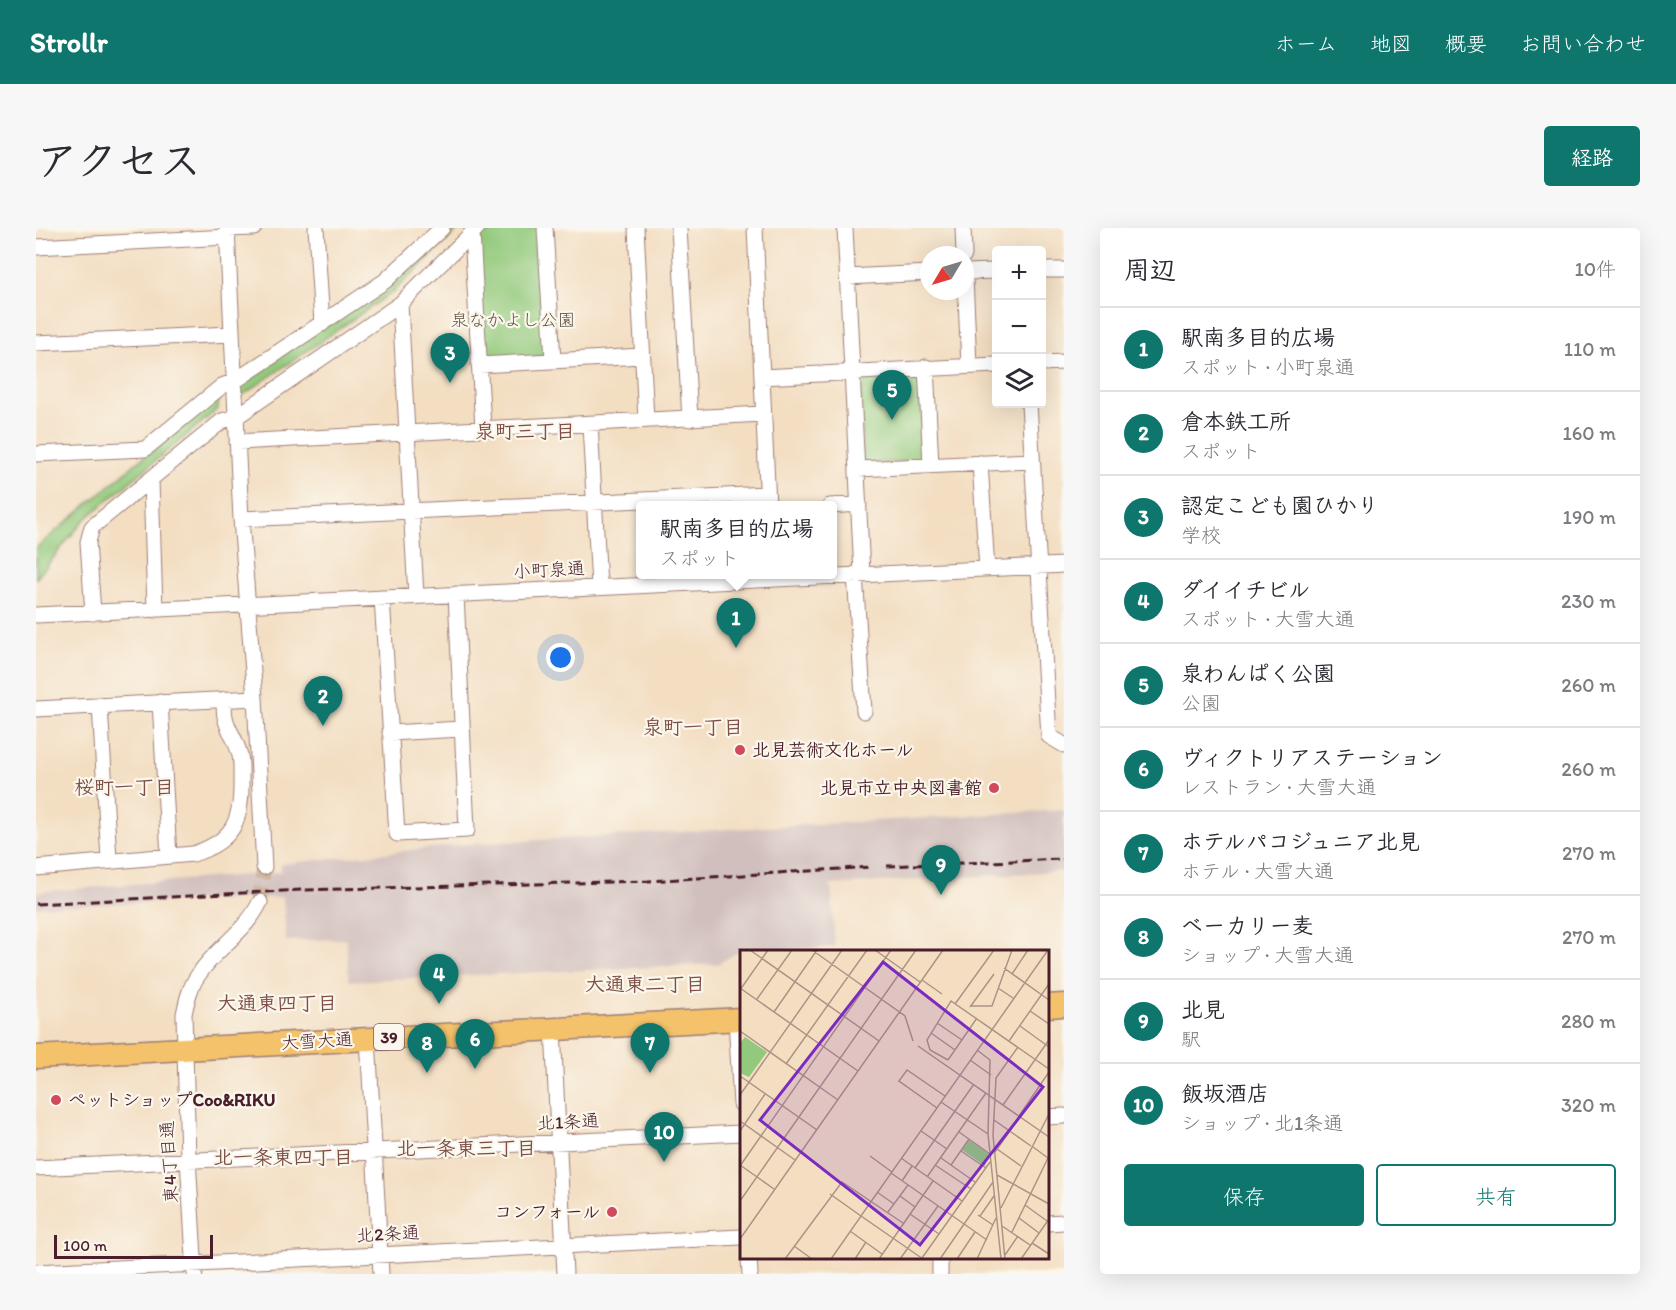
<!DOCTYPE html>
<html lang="ja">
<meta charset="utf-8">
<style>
:root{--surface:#fff;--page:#f7f7f7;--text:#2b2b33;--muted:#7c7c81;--line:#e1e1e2;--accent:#0f766e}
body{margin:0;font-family:Itim,"Klee One",sans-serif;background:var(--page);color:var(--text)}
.controls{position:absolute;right:18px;top:18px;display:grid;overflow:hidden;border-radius:6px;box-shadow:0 6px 24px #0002}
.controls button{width:54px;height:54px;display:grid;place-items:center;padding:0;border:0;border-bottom:2px solid var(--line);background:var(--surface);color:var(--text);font:30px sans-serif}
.compass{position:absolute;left:884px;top:18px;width:54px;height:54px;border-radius:50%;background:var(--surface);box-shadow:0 6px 24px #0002;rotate:232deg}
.scale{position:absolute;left:18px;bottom:15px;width:159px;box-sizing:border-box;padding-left:6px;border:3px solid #4a1f2b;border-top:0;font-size:16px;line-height:21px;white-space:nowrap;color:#4a1f2b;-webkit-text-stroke:4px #fbf7ec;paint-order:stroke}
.you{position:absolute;left:525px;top:430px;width:21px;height:21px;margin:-15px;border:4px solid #fff;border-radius:50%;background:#1a73e8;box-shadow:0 0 0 9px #1a73e833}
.badge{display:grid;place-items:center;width:39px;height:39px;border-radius:50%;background:var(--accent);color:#fff;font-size:20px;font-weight:700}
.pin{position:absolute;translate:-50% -50px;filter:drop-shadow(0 2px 3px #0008)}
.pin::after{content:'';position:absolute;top:32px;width:21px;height:18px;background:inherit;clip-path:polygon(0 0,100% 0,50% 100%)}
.popup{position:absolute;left:600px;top:273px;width:201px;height:78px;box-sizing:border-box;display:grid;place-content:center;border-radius:6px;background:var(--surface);filter:drop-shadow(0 2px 4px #0005);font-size:20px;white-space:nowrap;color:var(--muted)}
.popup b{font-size:22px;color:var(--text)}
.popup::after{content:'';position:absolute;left:50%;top:100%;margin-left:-12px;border:12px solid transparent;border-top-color:var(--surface)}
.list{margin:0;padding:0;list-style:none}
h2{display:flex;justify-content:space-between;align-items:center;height:78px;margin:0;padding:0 24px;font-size:26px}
h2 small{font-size:20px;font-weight:400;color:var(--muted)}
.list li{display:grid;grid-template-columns:39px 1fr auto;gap:18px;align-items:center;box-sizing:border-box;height:84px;padding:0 24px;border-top:2px solid var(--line)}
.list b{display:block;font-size:22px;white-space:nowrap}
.list p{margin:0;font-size:20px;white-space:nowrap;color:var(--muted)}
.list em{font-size:20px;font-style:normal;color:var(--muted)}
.actions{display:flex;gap:12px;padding:18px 24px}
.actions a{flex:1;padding:14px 0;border:2px solid var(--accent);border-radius:6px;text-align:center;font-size:21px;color:var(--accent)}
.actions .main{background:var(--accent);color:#fff}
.icon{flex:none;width:33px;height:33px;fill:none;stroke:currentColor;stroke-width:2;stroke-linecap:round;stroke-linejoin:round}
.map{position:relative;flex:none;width:1028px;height:1046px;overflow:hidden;border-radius:6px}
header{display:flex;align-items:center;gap:36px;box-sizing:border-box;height:84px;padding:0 30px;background:var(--accent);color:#fff}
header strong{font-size:28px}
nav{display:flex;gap:33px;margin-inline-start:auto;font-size:21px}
.intro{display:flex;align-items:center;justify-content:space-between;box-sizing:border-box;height:144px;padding:0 36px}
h1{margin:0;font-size:42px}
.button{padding:15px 27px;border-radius:6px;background:var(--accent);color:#fff;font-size:21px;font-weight:700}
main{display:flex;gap:36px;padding:0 36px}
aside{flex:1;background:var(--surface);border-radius:6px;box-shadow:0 6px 24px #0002}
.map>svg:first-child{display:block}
</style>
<header>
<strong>Strollr</strong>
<nav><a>ホーム</a><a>地図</a><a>概要</a><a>お問い合わせ</a></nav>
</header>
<div class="intro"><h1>アクセス</h1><a class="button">経路</a></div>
<main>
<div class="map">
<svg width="1028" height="1046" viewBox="0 0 1028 1046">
<rect width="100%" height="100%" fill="#fbf7ec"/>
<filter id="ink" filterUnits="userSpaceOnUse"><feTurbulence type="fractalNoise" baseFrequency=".0167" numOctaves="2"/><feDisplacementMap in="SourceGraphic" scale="12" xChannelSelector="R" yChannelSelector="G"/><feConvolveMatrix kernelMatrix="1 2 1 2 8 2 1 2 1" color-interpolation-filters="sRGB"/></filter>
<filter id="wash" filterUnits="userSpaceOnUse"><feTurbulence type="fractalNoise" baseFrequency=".008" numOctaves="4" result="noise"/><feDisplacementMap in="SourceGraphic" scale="24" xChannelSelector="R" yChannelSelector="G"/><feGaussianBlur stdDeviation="1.35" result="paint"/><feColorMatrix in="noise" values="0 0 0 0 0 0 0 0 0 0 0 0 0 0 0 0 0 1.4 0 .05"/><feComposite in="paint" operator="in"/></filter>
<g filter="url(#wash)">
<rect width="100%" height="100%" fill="#f3dec2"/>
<path fill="#d1bfbd" d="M1028,582V643L795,657L799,719L702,724L681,736L313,753L310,711L250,713L247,669L0,679V664L245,644V636L433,616Z"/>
<path fill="#92c97c" stroke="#6e7454" stroke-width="1.5" d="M409,0H424L358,63L204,169L203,154Z
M451,0H503L511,128L448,132L441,9Z
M884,148L888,232L827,236L824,152Z
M183,165L182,181L47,293L0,351V320Z"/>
</g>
<g filter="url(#ink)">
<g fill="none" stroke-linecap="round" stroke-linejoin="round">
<path stroke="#d1b8a4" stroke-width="15" stroke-dasharray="15 8" stroke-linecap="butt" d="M224,674L228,639"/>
<g stroke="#9e7e76" stroke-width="17">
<path id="minor" d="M191,0L205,291L219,470L228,639
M280,0L286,96
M509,0L517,132
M600,0L610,192
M643,0L654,191
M719,0L732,278
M809,0L826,346
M927,0L928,27
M191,1L218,0
M436,5L447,200
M0,19L192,9
M1005,42H1028
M929,44L960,43
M811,49L893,45
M929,49L933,137
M364,76L380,368
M0,115L195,106
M1005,135L1028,134
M443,137L606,128
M890,139L895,237
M726,149L960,137
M993,176L1013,508L1028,517
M554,196L563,358
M201,214L727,186
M0,226L109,221L186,158L199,153L349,53L406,0
M944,235L951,341
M822,241L996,233
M115,252L119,382
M794,278L823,276
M205,291L731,266
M819,346L828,483
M346,370L361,606L431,602L420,366
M57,385L52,314L56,299L186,193L200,189L364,76L441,0
M0,387L1028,337
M124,474L133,628
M64,477L73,632
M0,481L219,470
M354,505L425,501
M0,640L157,626C198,613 206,592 205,552C205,543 206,532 203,524C197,503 185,496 189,471
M700,791L705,876
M517,801L529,1046
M332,810L345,1046
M1011,889L1028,888
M0,940L705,905
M1011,995L1028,994
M713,1030L714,1046
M904,1030V1046
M0,1044L705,1009
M159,1046L152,931L148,786C151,772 154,758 163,746C181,719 210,704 224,674"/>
</g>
<g stroke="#9e7e76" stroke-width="25">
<path id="highway" d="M1011,778L1028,777
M0,829L705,791"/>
</g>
<use href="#minor" stroke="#fff" stroke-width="15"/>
<use href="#highway" stroke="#f4c26a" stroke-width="22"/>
<path stroke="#4a1f2b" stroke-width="3" stroke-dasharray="9 4.5" stroke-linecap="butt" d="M851,638L1028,631
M0,676L265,662L612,653L836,639"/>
</g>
</g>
<g fill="#d1495b" stroke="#fbf7ec" stroke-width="2">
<circle cx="704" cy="522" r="6"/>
<circle cx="958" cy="560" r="6"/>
<circle cx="20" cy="872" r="6"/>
<circle cx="576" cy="984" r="6"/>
</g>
<g text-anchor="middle" stroke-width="4.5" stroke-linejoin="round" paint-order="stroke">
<rect fill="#fbf7ec" stroke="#7f6065" stroke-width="1.5" x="338" y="796" width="30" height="26" rx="4.5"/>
<g font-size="16" font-weight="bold" fill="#4a1f2b">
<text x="353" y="815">39</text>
</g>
<g font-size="18" fill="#605243" stroke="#fbf7ec">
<text x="477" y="98">泉なかよし公園</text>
</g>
<g font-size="18" fill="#4a1f2b" stroke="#fbf7ec">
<text transform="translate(513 342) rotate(-3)" y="6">小町泉通</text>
<text transform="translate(281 813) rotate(-3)" y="6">大雪大通</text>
<text transform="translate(532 894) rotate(-3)" y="6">北1条通</text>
<text transform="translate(133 934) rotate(-93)" y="6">東4丁目通</text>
<text transform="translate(352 1006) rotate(-3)" y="6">北2条通</text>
</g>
<g font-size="18" font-weight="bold" fill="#4a1f2b" stroke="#fbf7ec" text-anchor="start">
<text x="716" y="528">北見芸術文化ホール</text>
<text x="946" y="566" text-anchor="end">北見市立中央図書館</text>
<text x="32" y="878">ペットショップCoo&amp;RIKU</text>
<text x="564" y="990" text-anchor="end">コンフォール</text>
</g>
<g font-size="20" font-weight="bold" fill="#7e4f47" stroke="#fbf7ec">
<text x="489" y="210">泉町三丁目</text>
<text x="657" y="506">泉町一丁目</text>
<text x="88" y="566">桜町一丁目</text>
<text x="609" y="763">大通東二丁目</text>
<text x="241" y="782">大通東四丁目</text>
<text x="430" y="927">北一条東三丁目</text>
<text x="247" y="936">北一条東四丁目</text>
</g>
</g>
<g transform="translate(704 722)">
<rect width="309" height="309" fill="#f3dec2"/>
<path d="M5,87L27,102L9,127L0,123V93ZM229,190L249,204L245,216L222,200Z" fill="#92c97c"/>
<path fill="none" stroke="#af9286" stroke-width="1.5" d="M10,0L139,91M72,0L165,66L173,91M135,0L180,32M264,18L309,50M272,24L288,0M182,30L202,44M0,38L118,121M258,38L273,48M0,40L28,0M17,49L52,0M215,54L254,0M231,56H252L272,0M230,57L254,24M290,61L309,74M34,62L77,0M197,73L222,90M280,76L309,97M0,81L98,150M191,83L215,100M269,91L309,34M178,96L309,187M237,100L250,110L248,184L261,309M208,110L190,100L187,90L211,51L309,119M208,110L237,68M230,110L251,125M46,114L127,0M0,126L77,180M0,145L102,0M201,152L248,184M263,155L309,90M197,158L159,131L167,120L205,146M279,166L309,122M254,170L291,196M0,171L55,210M0,181L25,144M181,181L207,199M219,182L250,204M293,197L308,208M257,199L281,216M221,201L246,218M255,202L280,167M130,206L152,222M161,208L222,251M201,208L235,232M0,215L34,239M195,215L231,239M211,215L229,189M0,216L151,0M175,218L234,134M151,223L247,290M257,225L309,254M187,227L246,143M162,231L172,216M137,242L154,254M90,244L121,266L308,0M160,246L175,257M0,251L176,0M285,255L307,271M261,258L309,164M148,262L168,235M170,264L199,284M238,265L253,275M240,266L254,246M279,268L299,283M262,276L290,295M110,281L142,304M272,282L308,208M0,289L203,0M292,293L309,304M54,296L72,309M265,305L278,286M182,308L250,212M45,309L102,232L163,273M91,309L121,266L183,309M115,309L126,292M139,309L193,231M160,309L198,256M200,309L253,232M217,309L235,282M237,309L256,268M265,309L253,185L256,128L278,97M281,309L309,269"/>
<path fill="#7b2cbf" fill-opacity="0.15" stroke="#7b2cbf" stroke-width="3" d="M143,12L303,137L180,295L20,170Z"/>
<rect width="309" height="309" fill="none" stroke="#4a1f2b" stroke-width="3"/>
</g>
</svg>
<div class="controls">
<button>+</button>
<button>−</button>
<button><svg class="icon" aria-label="layers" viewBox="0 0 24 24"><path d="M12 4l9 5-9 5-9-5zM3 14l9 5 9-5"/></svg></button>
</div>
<svg class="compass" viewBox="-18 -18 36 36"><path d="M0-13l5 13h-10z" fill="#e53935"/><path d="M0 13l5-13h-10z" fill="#7c7c81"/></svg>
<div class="scale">100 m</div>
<div class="you"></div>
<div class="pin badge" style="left:700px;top:420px">1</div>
<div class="popup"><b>駅南多目的広場</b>スポット</div>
<div class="pin badge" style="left:287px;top:498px">2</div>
<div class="pin badge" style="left:414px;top:155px">3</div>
<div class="pin badge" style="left:403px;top:776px">4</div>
<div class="pin badge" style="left:856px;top:192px">5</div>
<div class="pin badge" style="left:439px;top:841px">6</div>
<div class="pin badge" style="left:614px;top:845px">7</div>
<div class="pin badge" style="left:391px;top:845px">8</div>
<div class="pin badge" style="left:905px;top:667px">9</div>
<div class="pin badge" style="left:628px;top:934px">10</div>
</div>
<aside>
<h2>周辺<small>10件</small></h2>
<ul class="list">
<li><span class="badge">1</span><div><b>駅南多目的広場</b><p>スポット · 小町泉通</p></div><em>110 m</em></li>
<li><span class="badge">2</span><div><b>倉本鉄工所</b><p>スポット</p></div><em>160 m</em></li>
<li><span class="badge">3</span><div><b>認定こども園ひかり</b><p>学校</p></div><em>190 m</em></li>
<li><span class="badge">4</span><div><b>ダイイチビル</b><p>スポット · 大雪大通</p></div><em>230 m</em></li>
<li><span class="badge">5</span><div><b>泉わんぱく公園</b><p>公園</p></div><em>260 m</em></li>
<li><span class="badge">6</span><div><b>ヴィクトリアステーション</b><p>レストラン · 大雪大通</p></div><em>260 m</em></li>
<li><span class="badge">7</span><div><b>ホテルパコジュニア北見</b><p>ホテル · 大雪大通</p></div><em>270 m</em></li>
<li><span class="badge">8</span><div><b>ベーカリー麦</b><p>ショップ · 大雪大通</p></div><em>270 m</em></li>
<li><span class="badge">9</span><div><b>北見</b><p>駅</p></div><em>280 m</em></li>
<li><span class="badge">10</span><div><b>飯坂酒店</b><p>ショップ · 北1条通</p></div><em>320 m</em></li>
</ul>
<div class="actions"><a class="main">保存</a><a>共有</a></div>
</aside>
</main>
